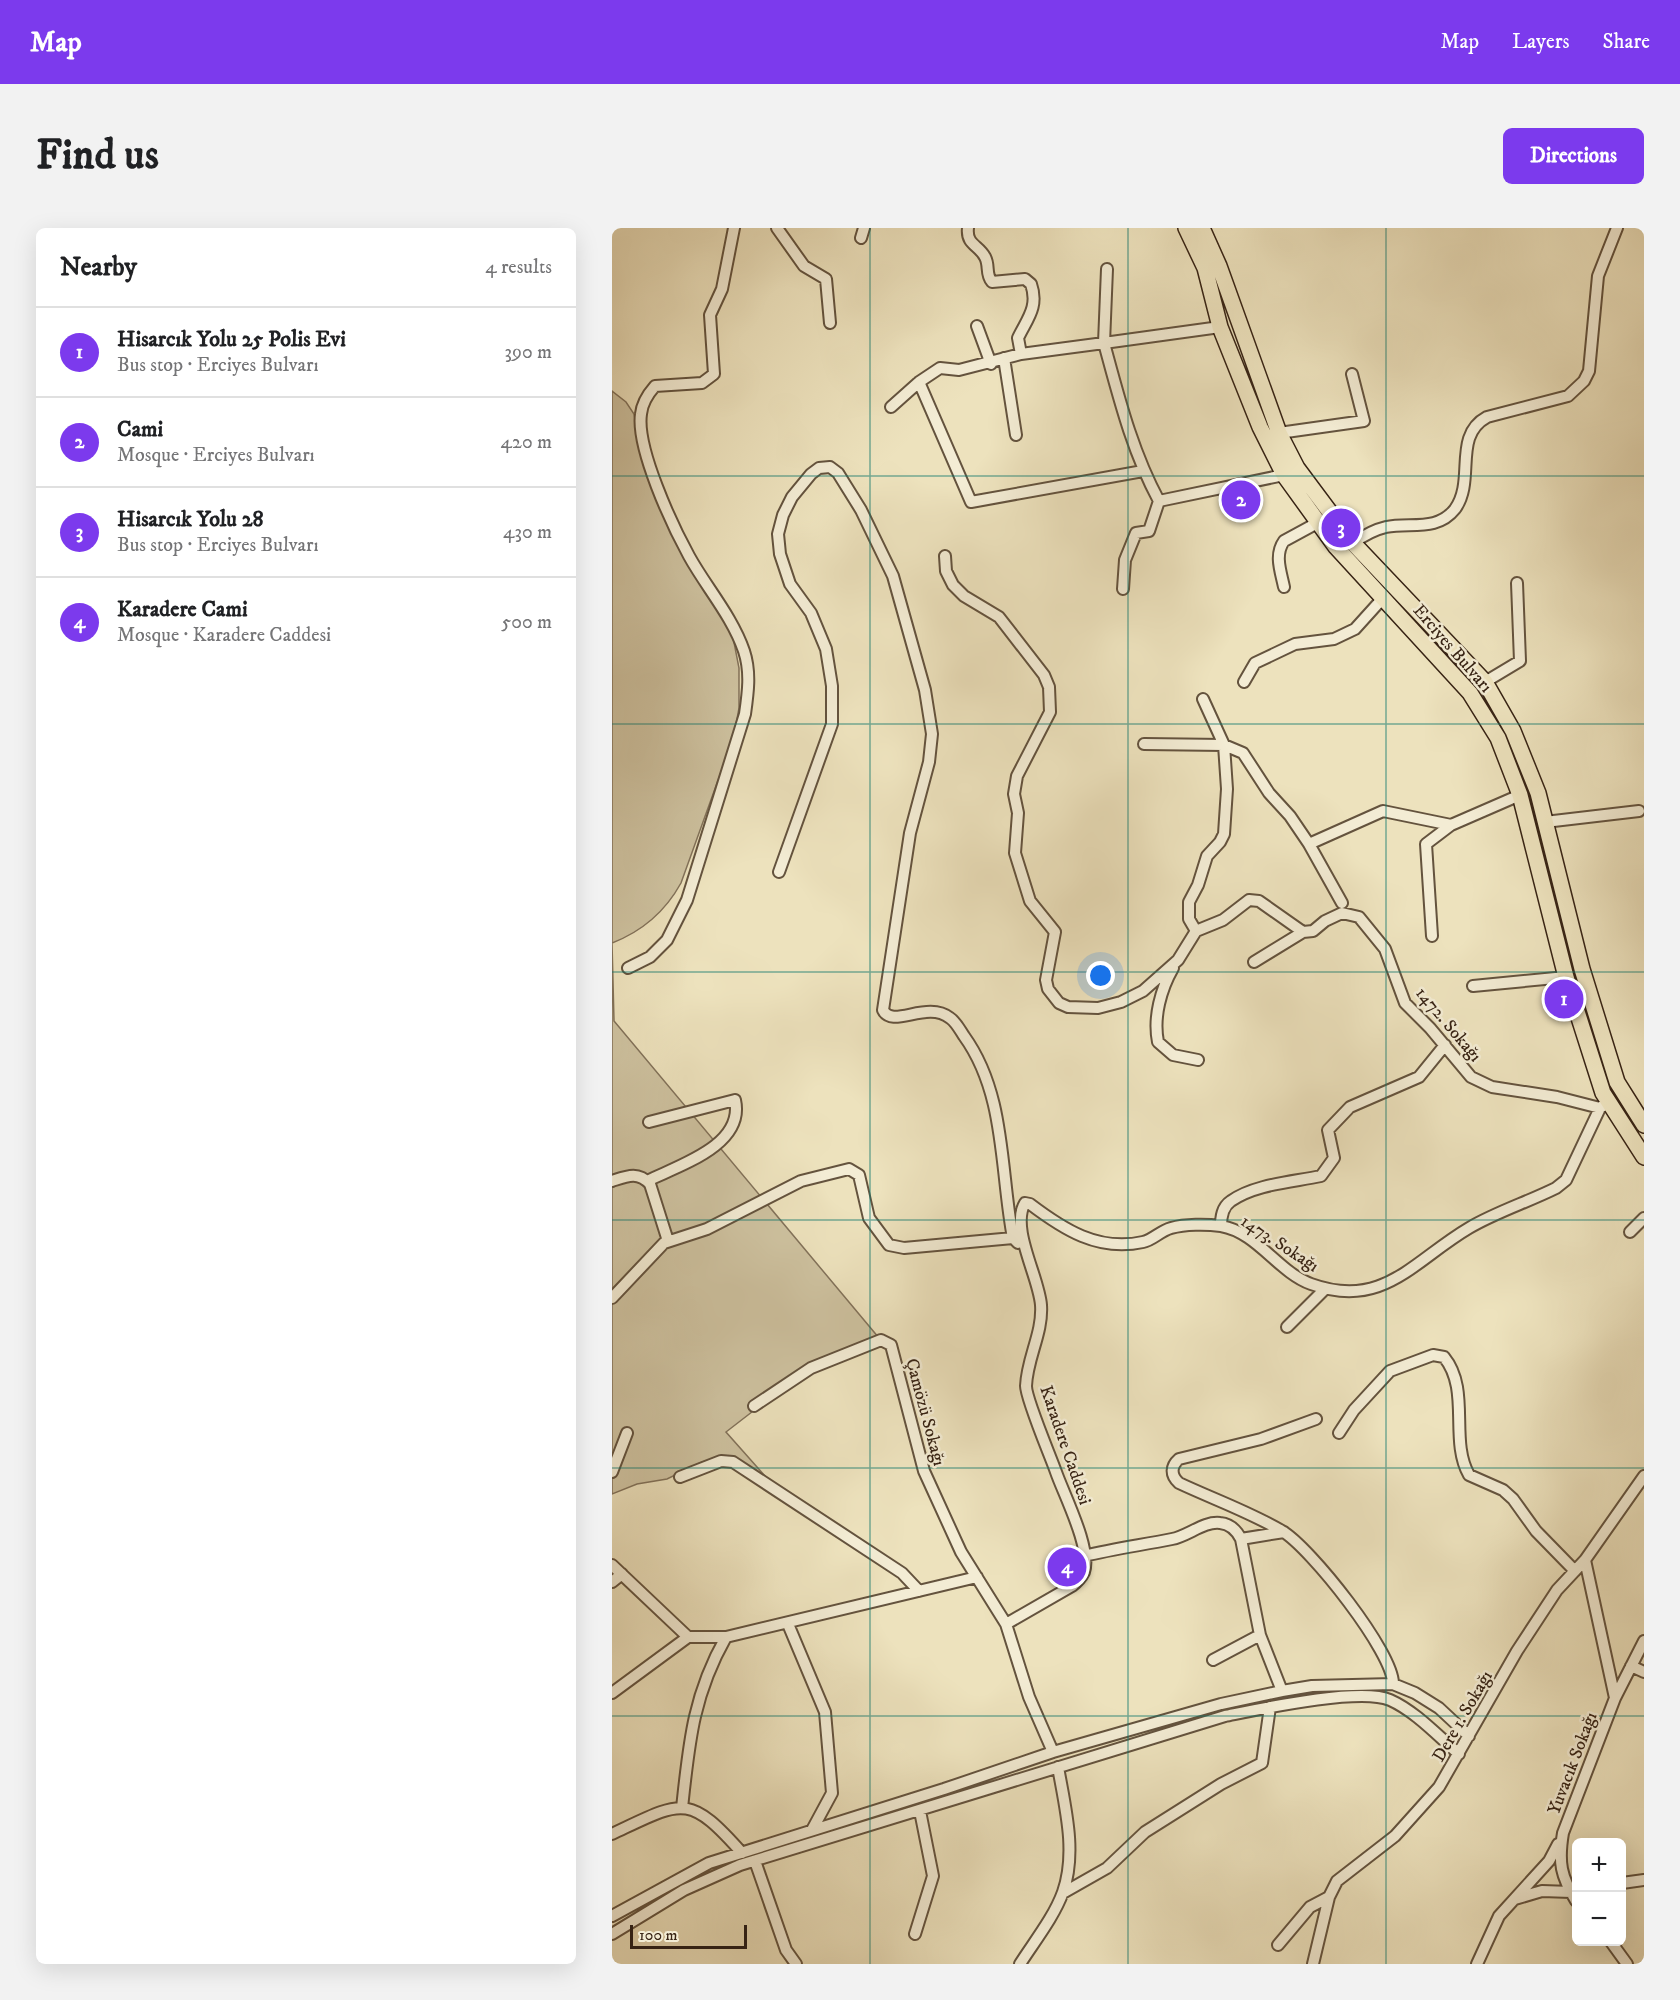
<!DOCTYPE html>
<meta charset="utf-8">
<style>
:root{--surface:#fff;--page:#f2f2f2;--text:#202124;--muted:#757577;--line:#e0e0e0;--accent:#7c3aed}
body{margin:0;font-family:"IM FELL DW Pica",serif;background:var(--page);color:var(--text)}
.controls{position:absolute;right:18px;bottom:18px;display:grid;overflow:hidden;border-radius:9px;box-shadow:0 6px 24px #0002}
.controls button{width:54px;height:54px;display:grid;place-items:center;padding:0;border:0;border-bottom:2px solid var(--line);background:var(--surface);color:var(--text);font:30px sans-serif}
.scale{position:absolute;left:18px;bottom:15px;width:117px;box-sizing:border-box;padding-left:6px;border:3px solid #372314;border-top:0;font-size:16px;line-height:21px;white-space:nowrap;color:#372314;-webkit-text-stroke:4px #f3ecd4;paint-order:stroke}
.you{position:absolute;left:489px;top:748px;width:21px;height:21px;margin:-15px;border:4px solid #fff;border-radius:50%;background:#1a73e8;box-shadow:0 0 0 9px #1a73e833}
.badge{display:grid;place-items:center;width:39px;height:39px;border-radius:50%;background:var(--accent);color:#fff;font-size:20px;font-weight:700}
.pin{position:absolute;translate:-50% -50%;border:3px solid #fff;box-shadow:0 2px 6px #0006}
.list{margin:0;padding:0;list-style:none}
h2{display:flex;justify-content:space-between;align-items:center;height:78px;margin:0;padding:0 24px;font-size:26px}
h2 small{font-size:20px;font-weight:400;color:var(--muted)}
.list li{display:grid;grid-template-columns:39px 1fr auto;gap:18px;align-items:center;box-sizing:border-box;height:90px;padding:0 24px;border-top:2px solid var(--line)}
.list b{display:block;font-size:22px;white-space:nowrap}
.list p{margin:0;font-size:20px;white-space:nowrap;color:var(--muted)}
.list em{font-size:20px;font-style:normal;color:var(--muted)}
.map{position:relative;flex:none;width:1032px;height:1736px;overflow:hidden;border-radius:9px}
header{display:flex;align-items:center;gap:36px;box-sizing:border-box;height:84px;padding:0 30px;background:var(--accent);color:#fff}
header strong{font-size:28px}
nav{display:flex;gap:33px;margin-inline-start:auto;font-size:21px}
.intro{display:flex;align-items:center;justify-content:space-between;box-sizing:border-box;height:144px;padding:0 36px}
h1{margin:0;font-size:42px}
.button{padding:15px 27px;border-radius:9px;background:var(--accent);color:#fff;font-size:21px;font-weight:700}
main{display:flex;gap:36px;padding:0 36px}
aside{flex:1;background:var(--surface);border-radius:9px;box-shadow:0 6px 24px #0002}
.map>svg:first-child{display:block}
</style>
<header>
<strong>Map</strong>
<nav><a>Map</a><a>Layers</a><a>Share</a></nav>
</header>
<div class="intro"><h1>Find us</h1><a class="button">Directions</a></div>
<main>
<aside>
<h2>Nearby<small>4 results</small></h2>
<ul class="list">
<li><span class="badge">1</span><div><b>Hisarcık Yolu 25 Polis Evi</b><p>Bus stop · Erciyes Bulvarı</p></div><em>390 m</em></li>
<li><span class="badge">2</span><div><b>Cami</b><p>Mosque · Erciyes Bulvarı</p></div><em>420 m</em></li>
<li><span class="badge">3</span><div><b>Hisarcık Yolu 28</b><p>Bus stop · Erciyes Bulvarı</p></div><em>430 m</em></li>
<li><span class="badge">4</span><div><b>Karadere Cami</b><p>Mosque · Karadere Caddesi</p></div><em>500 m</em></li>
</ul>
</aside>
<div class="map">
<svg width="1032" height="1736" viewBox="0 0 1032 1736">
<rect width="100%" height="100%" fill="#ede2bd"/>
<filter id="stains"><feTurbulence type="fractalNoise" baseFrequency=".00333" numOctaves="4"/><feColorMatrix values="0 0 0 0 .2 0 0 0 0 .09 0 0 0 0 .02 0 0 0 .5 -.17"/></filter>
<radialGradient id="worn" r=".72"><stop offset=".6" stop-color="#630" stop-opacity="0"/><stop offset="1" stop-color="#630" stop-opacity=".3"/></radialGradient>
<path fill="#cec2a0" stroke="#82725a" stroke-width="1.5" d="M0,163L14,174L22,186L31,229L120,404L127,440V480L122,508L69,655C53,684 31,703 0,715L2,793L267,1110L206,1133L114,1204L161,1257L103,1231L90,1234L55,1251L25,1256L0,1266Z"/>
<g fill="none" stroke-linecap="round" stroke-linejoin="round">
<g stroke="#64533e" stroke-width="14">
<path id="minor" d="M165,0L192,38L214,51L218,95
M356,0C354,17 367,17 373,29C378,38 373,46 380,54L413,51L419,56C427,79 415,91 406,110L409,126
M249,10L252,0
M495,41L492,115L608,99
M365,98L379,136
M392,130L404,207
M307,154L359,274L531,243
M279,179L307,154L328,140L347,142L409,126L492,115C507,170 520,223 547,273L672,247
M667,205L752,193L740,146
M741,315C751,308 761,302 774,299C798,294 825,304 843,281C864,252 840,208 875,189L956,168L972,153L977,143L986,48L1005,0
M333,328L334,343L341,357L352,368L387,389L432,447L437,459L438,484L405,548L402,566L406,585L403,625L418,673L443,704L434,752L436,761L447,775L456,779L486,780L509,774L531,763L566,732L584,703L611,692L637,672L647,673L691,704L701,703L713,693L730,685L747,689L773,721L793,775L818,800L859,849L880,859L945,869L988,880
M672,359C669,344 662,327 672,313L707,294
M511,361L513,332L524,305L537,303L547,273
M632,454L643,435L683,416L722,411L743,401L771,370
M873,454L908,433L905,355
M532,516L612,517L631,525L657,565L678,588L697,616L730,675
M933,594L1027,583
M697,616L771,583L839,597
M167,644L220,496V458L214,421L199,385L178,356L168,326L166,306L171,287L180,269L199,246L207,240L218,239L226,245L249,282L281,348L313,462L320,506L317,534L298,605L271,782C280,801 315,772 338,790C344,794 348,802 352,808C394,866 388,942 401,1010
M584,703L577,691V674L586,657L595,628L608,614L612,606L615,561L612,517L591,471
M820,708L814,616L839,597L908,567
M642,734L691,704
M16,740L38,729L55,712L75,672L133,486C136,465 139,444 132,423C120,388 94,359 77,328C60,297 24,220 29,186C30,175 36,166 43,158L90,155L102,146L98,87L110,61L122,0
M561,740C549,761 541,789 546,814L561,827L586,832
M861,758L954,749
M0,953C15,948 26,943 38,956L56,1013
M35,953C68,937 133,917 123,872L37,894
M609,998C609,989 610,979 619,973C643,956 681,954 709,948L722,930L716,902L738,879L807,849L833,817
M1018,1004L1032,990
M0,1070L52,1015L95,1001L189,953L237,941L247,947L257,990L277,1017L292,1020L401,1010L406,1015
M675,1099L713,1061
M142,1178L199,1140L269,1112L279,1117L312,1243L349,1324L394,1396L417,1469L441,1524
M704,1191L649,1211L567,1231C559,1238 558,1247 567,1255C601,1271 638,1284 670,1303C698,1319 782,1425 781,1456
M727,1205L742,1182L778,1143L821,1127L832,1129C859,1162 837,1212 857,1247L891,1262L901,1271L924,1303L963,1343
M0,1244L15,1205
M68,1249L109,1233L121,1234L290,1345L307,1363
M472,1328C501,1321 530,1317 560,1311C576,1308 592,1293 608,1295C619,1296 625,1303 629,1311
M973,1332L1003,1470
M0,1337L76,1409
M0,1354L10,1346
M176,1396L213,1484L220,1565L200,1602
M394,1396L460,1358C465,1354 469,1350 472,1344C480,1321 452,1267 444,1244C438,1227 414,1171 414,1158C415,1130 431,1105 429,1077C427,1049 398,1000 413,975L418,976C451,1001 486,1024 531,1014C541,1012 548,1003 559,1000C573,996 594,996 609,998C645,1004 666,1044 699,1056C771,1082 801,1033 857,1000C884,984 916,974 944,960L954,952L988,880L994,876
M601,1432L648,1407
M1019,1438L1032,1444
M670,1463L648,1407L629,1311L672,1304
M0,1465L76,1409H114L365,1349
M70,1580C77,1515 81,1467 114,1409
M0,1606C70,1573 76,1564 130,1625
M143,1633L174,1722L184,1736
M1010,1655L1032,1652
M451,1665L495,1640L533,1604L609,1556L650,1535L658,1479
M903,1671L930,1663L959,1664
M964,1673C949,1648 946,1635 951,1605L1003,1470L1032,1413
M0,1688L97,1635L332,1561L441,1524L609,1476L670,1463L700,1458L781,1456L803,1465L827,1480L857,1508
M0,1706L72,1662L128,1637L613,1488C648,1481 748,1459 778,1472C803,1483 826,1508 847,1526
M303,1706L321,1648L308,1583
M999,1714L1015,1736
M666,1717L698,1679L717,1669
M408,1736C422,1714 442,1689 451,1664C465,1624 453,1579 446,1539
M701,1736L717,1669L725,1653L783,1608L827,1559L905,1423L945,1362L973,1332L1032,1248
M865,1736L887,1688L937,1633L946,1616"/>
</g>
<g stroke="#372314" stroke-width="18">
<path id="highway" d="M574,0L593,40L608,99L648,199L672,247L724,319L858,465L886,510L908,567L954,749L991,865L1032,929
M590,0L607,38L667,205L685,240L741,315L873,454L901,503L926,565L970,741L1005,854L1032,897"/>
</g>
<use href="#minor" stroke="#f3ecd4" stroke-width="10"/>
<use href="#highway" stroke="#ede2bd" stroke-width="15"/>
</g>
<path fill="none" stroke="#0f766e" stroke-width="1.5" stroke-opacity="0.55" d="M258,0V1736M516,0V1736M774,0V1736M0,248H1032M0,496H1032M0,744H1032M0,992H1032M0,1240H1032M0,1488H1032"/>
<g text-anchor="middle" stroke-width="5" stroke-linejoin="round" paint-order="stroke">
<g font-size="18" fill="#372314" stroke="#f3ecd4">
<text transform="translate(841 420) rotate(49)" y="6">Erciyes Bulvarı</text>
<text transform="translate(837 796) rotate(50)" y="6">1472. Sokağı</text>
<text transform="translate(668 1015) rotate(33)" y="6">1473. Sokağı</text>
<text transform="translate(314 1184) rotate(75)" y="6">Çamözü Sokağı</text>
<text transform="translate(454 1217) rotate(71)" y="6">Karadere Caddesi</text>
<text transform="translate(850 1488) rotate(-60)" y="6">Dere 1. Sokağı</text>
<text transform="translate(960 1535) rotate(-69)" y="6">Yuvacık Sokağı</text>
</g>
</g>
<rect width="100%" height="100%" filter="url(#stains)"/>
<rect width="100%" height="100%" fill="url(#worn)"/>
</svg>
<div class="controls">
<button>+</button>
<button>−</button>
</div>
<div class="scale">100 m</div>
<div class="you"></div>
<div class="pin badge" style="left:952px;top:771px">1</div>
<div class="pin badge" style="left:629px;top:272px">2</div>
<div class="pin badge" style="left:729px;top:300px">3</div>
<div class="pin badge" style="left:455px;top:1339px">4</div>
</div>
</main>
